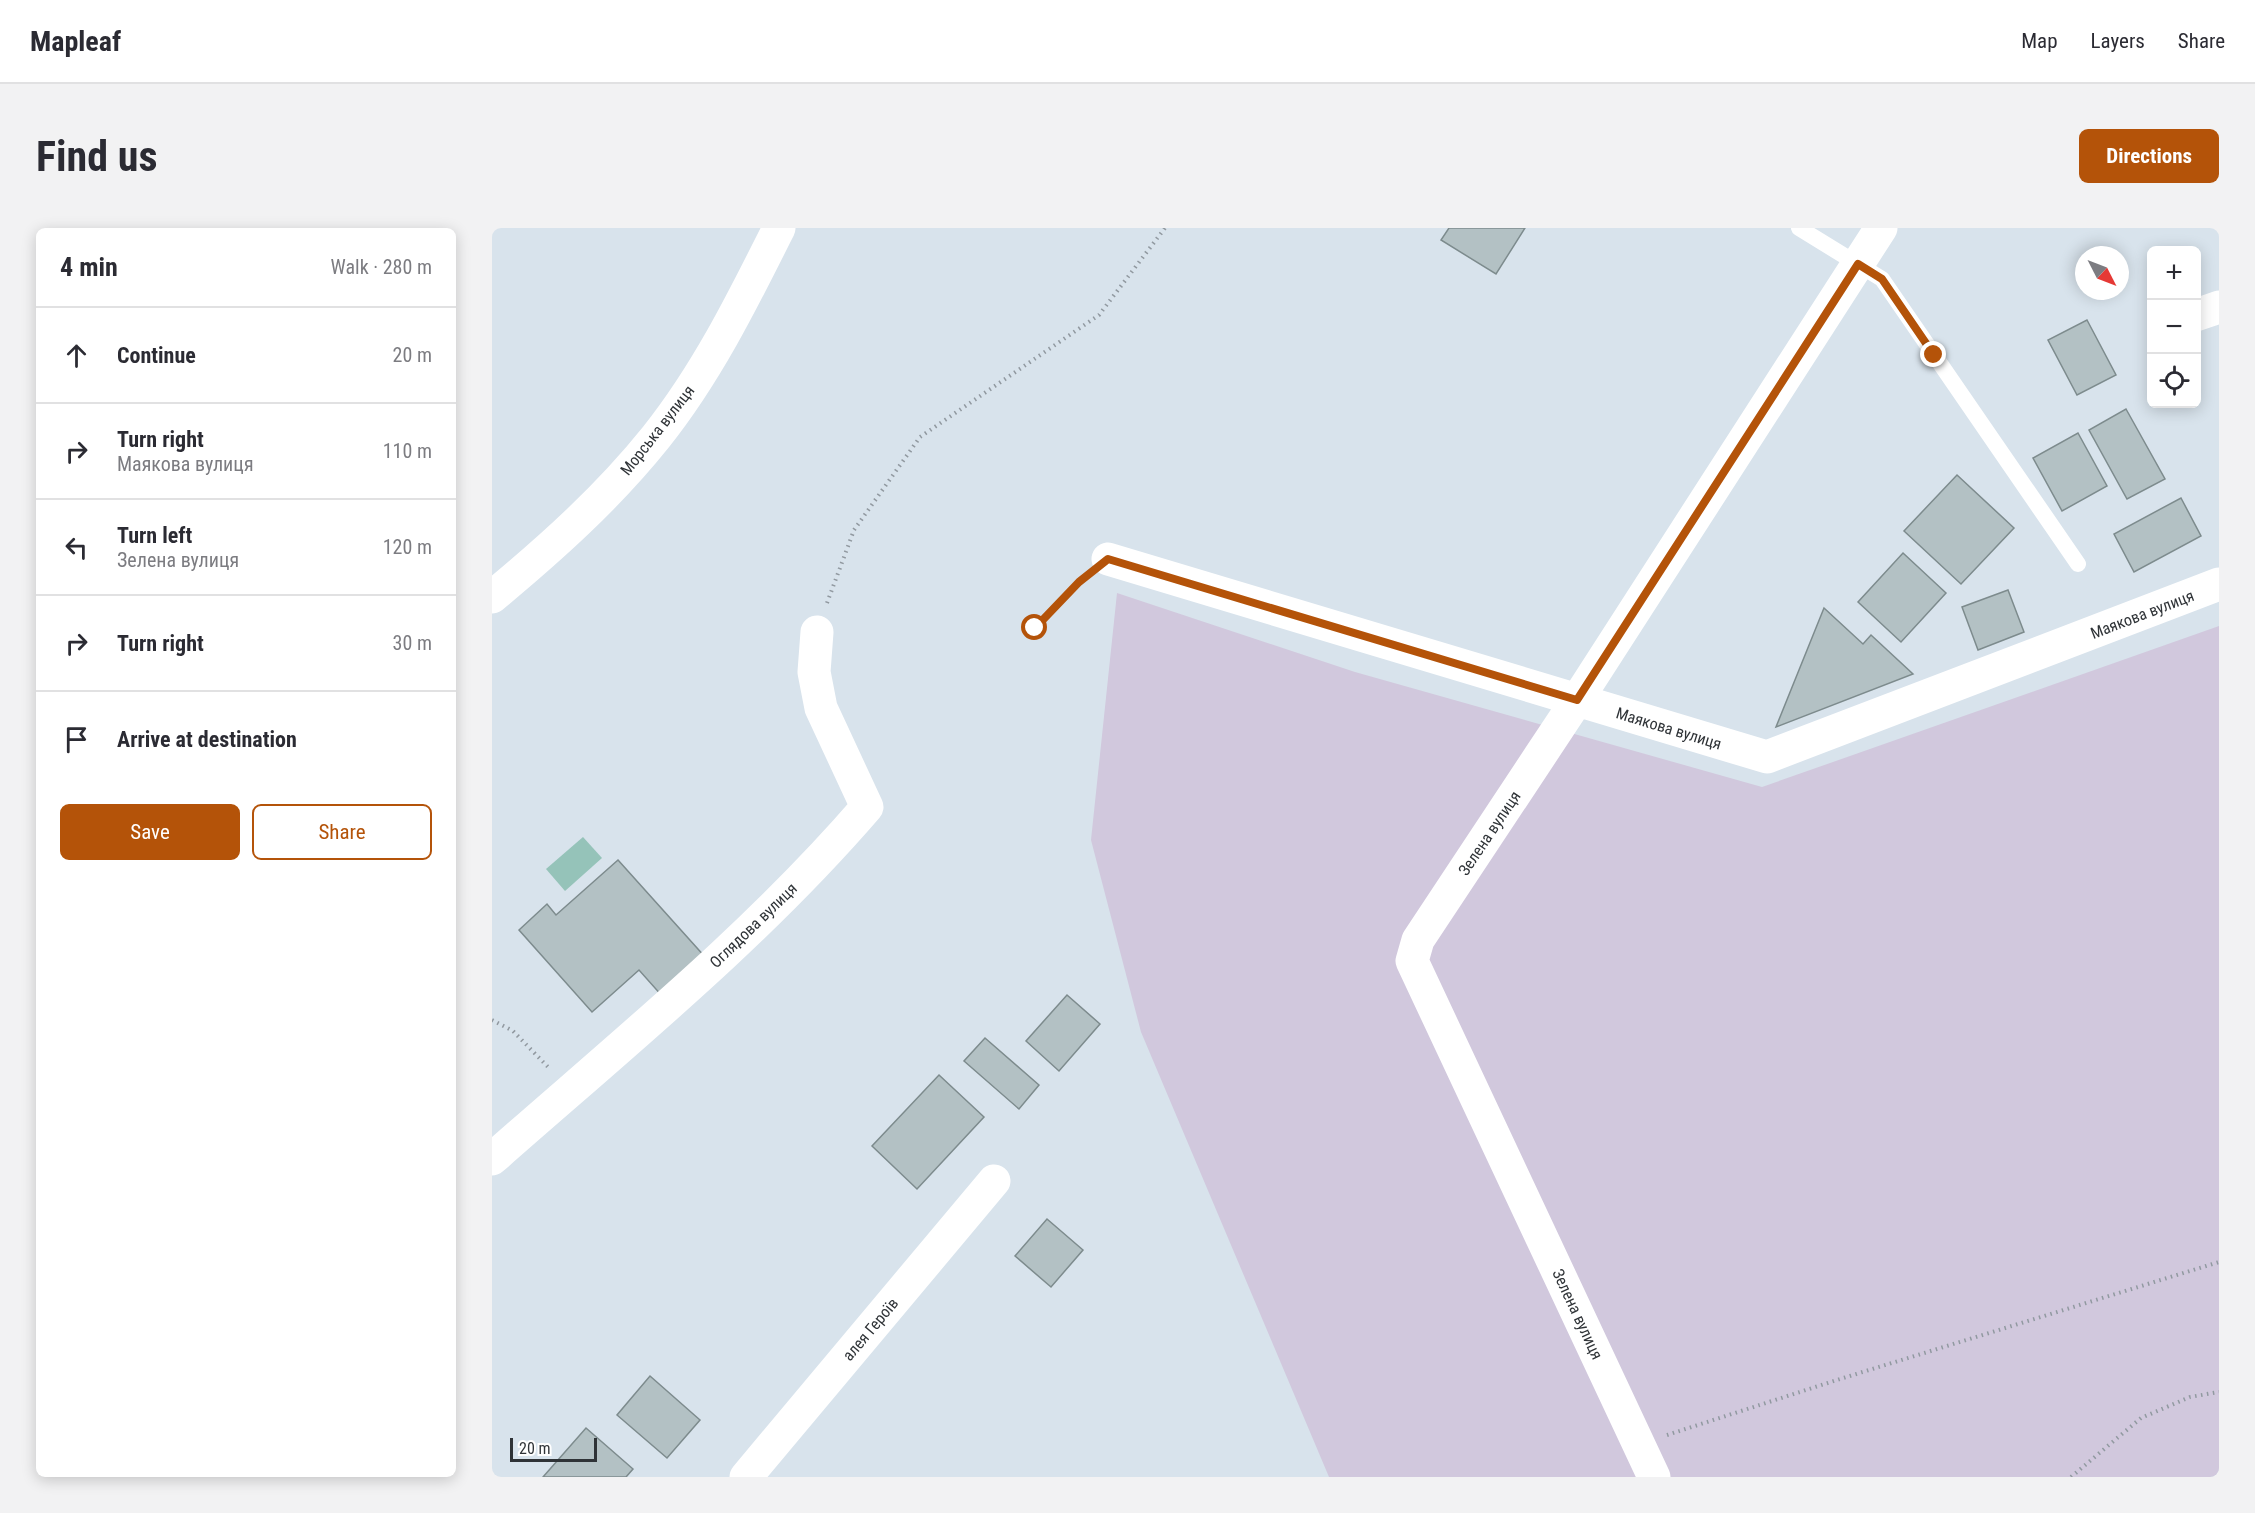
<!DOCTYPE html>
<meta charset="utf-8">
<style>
:root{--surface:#fff;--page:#f2f2f3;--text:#2b2b33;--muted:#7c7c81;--line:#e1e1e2;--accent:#b45309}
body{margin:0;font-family:"Roboto Condensed",sans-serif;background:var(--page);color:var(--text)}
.controls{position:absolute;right:18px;top:18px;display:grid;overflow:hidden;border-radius:9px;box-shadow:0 3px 15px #0003}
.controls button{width:54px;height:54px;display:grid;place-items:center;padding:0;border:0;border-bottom:2px solid var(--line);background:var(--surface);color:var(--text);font:30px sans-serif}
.compass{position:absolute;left:1583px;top:18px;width:54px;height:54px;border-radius:50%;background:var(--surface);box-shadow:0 3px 15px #0003;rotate:132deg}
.scale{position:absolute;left:18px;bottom:15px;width:87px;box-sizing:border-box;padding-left:6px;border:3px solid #2f3337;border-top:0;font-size:16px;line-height:21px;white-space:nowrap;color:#2f3337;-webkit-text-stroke:4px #fff;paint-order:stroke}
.stop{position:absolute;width:18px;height:18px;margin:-14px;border:4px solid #b45309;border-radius:50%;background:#fff}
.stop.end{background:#b45309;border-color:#fff;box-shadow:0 2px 6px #0008}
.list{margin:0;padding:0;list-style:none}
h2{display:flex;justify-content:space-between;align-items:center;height:78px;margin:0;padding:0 24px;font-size:26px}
h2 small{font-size:20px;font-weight:400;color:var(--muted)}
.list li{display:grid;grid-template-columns:39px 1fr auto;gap:18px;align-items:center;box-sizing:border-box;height:96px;padding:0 24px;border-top:2px solid var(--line)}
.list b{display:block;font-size:22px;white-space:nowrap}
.list p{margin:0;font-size:20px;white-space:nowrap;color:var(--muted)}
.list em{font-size:20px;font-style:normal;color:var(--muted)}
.actions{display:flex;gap:12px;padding:18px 24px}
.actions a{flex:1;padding:14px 0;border:2px solid var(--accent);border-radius:9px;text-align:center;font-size:21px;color:var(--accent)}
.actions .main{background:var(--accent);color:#fff}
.icon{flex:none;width:33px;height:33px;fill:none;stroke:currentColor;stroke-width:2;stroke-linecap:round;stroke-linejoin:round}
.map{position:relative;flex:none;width:1727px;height:1249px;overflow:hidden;border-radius:9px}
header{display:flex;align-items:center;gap:36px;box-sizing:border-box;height:84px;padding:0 30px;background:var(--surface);border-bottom:2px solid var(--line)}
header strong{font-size:28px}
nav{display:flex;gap:33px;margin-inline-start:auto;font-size:21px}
.intro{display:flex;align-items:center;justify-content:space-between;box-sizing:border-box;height:144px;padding:0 36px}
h1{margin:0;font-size:42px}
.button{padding:15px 27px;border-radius:9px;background:var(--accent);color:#fff;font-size:21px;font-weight:700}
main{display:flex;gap:36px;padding:0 36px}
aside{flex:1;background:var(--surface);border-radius:9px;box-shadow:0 3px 15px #0003}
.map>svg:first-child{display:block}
</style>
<header>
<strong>Mapleaf</strong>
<nav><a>Map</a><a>Layers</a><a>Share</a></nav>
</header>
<div class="intro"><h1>Find us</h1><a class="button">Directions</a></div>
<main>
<aside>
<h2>4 min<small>Walk · 280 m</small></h2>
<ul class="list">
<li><svg class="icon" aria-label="ahead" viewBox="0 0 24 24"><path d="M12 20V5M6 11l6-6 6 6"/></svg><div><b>Continue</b></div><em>20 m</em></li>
<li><svg class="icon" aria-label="right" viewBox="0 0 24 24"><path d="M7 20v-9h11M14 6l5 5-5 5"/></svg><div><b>Turn right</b><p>Маякова вулиця</p></div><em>110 m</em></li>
<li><svg class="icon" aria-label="left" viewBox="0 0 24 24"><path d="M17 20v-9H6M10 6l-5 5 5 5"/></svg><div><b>Turn left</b><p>Зелена вулиця</p></div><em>120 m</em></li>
<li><svg class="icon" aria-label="right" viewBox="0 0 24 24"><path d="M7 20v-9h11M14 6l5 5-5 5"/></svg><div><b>Turn right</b></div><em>30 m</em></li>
<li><svg class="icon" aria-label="arrive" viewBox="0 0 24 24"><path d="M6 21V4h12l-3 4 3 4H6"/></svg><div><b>Arrive at destination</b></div></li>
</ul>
<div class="actions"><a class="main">Save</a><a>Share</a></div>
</aside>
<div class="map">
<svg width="1727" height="1249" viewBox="0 0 1727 1249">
<rect width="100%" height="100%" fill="#d8e3ec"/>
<path fill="#d1c8dd" d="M625,365L863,444L1270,559L1727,398V1249H837L649,804L599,612Z"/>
<path fill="#95c3b9" d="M91,609L110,630L73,663L54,641Z"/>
<path fill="#b3c1c4" stroke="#7d8b8d" stroke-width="1.5" d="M957,0H1033L1004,46L949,12Z
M1595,92L1624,147L1585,167L1556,112Z
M1634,181L1673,251L1635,271L1597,202Z
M1586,205L1615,258L1570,283L1541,230Z
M1465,247L1522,300L1469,356L1412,303Z
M1689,270L1709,308L1642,344L1622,306Z
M1411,325L1454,365L1409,414L1366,374Z
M1516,362L1532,404L1486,422L1470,379Z
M1332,380L1371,416L1379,407L1421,446L1284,499Z
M126,632L214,730L171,769L147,742L100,784L27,702L55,676L64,687Z
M575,767L608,796L567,843L534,813Z
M493,810L547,857L527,881L472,833Z
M447,847L492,889L425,961L380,918Z
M555,991L591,1022L559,1059L523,1028Z
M158,1148L208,1192L175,1230L125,1187Z
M94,1200L141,1241L134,1249H51Z"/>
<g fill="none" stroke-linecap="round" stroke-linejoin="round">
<path stroke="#9199a0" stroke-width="4" stroke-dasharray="1.5 4.5" stroke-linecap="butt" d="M335,375L362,302L428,209L607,87L673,0
M543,400L592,350
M0,792L21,803L57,840
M1175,1207L1348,1151L1727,1034
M1579,1249L1649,1190L1698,1169L1727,1164"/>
<path stroke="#fff" stroke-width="16" d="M1307,0L1390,51L1586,336"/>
<path stroke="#fff" stroke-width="33" d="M1704,87L1727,79
M616,331L1275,529L1727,356
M0,369C59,320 116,269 164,209C215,145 251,72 287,0
M0,931C128,818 263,709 375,579L329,480L322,444L325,404
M254,1249L502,953
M1162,1249L920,733L926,712L1085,472L1389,0"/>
</g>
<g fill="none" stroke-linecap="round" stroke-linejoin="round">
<path stroke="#b45309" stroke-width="8" d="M543,400L587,354L616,331L1085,472L1366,36L1390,51L1442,127"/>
</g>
<g text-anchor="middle" stroke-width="4.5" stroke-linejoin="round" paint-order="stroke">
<g font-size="16" fill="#2f3337" stroke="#fff">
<text transform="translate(165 202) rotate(-52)" y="6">Морська вулиця</text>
<text transform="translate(1650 386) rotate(-21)" y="6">Маякова вулиця</text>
<text transform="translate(1177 500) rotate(17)" y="6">Маякова вулиця</text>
<text transform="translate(997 605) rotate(-56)" y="6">Зелена вулиця</text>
<text transform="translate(261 697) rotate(-44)" y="6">Оглядова вулиця</text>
<text transform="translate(1086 1086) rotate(65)" y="6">Зелена вулиця</text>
<text transform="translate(378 1101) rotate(-50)" y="6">алея Героїв</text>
</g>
</g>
</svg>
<div class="controls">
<button>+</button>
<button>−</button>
<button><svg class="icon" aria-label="locate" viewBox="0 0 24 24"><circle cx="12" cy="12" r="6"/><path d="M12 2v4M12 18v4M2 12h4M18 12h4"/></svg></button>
</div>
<svg class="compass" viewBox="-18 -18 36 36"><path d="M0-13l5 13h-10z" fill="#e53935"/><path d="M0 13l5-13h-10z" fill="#7c7c81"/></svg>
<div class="scale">20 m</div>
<div class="stop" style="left:543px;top:400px"></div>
<div class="stop end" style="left:1442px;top:127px"></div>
</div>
</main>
